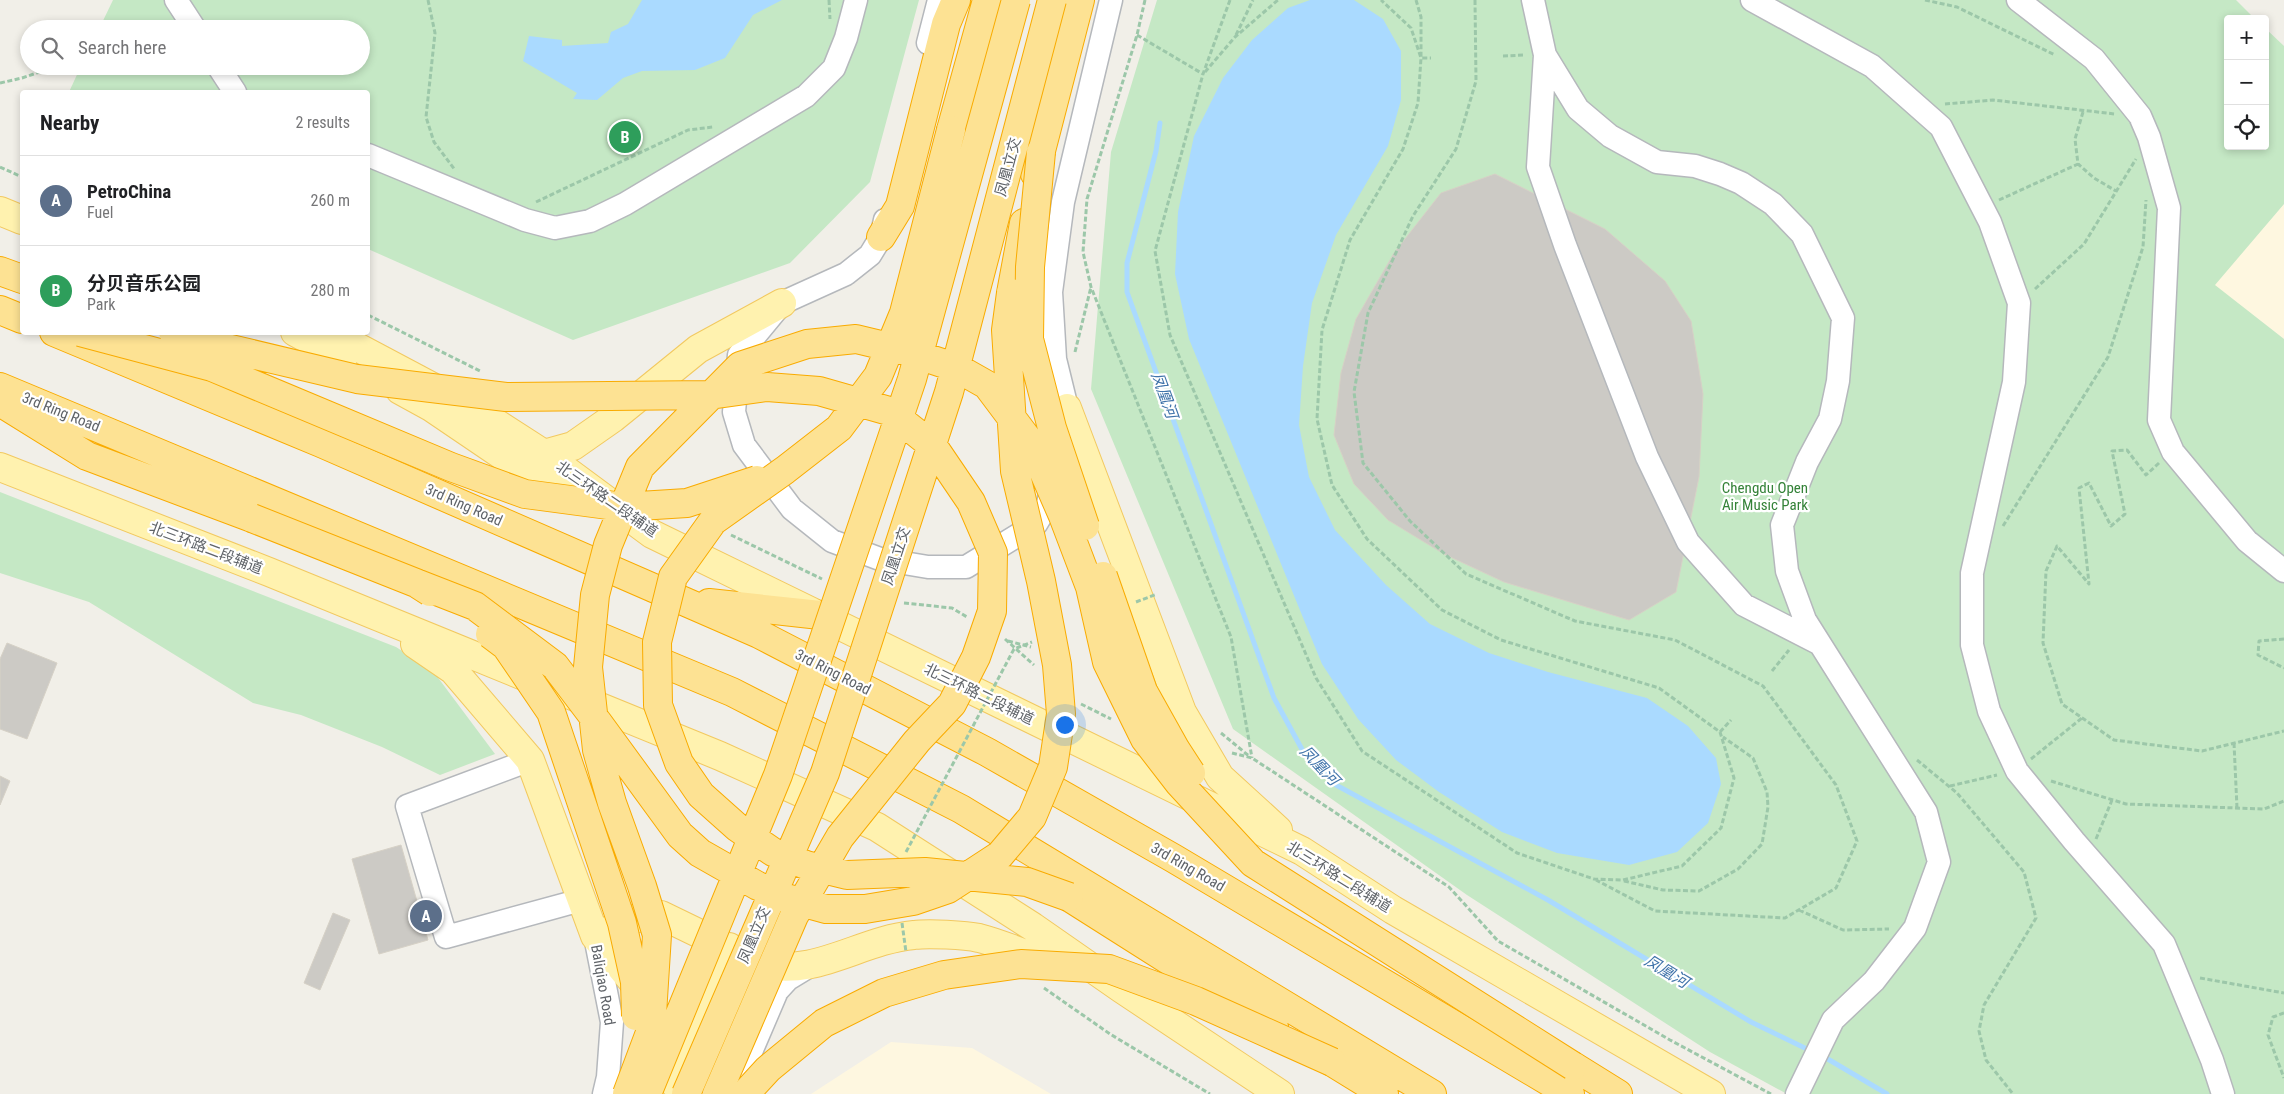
<!DOCTYPE html>
<meta charset="utf-8">
<style>
:root{--surface:#fff;--page:#f6f6f6;--text:#202124;--muted:#757577;--line:#e0e0e0;--accent:#ea580c}
body{margin:0;font-family:"Roboto Condensed","Noto Sans SC",sans-serif;background:var(--page);color:var(--text)}
.controls{position:absolute;right:15px;top:15px;display:grid;overflow:hidden;border-radius:5px;box-shadow:0 2px 8px #0003}
.controls button{width:45px;height:45px;display:grid;place-items:center;padding:0;border:0;border-bottom:1px solid var(--line);background:var(--surface);color:var(--text);font:25px sans-serif}
.you{position:absolute;left:1064px;top:724px;width:18px;height:18px;margin:-12px;border:4px solid #fff;border-radius:50%;background:#1a73e8;box-shadow:0 0 0 8px #1a73e833}
.badge{display:grid;place-items:center;width:32px;height:32px;border-radius:50%;background:var(--accent);color:#fff;font-size:16px;font-weight:700}
.pin{position:absolute;translate:-50% -50%;border:2px solid #fff;box-shadow:0 1px 5px #0006}
.list{margin:0;padding:0;list-style:none}
h2{display:flex;justify-content:space-between;align-items:center;height:65px;margin:0;padding:0 20px;font-size:21px}
h2 small{font-size:16px;font-weight:400;color:var(--muted)}
.list li{display:grid;grid-template-columns:32px 1fr auto;gap:15px;align-items:center;box-sizing:border-box;height:90px;padding:0 20px;border-top:1px solid var(--line)}
.list b{display:block;font-size:19px;white-space:nowrap}
.list p{margin:0;font-size:16px;white-space:nowrap;color:var(--muted)}
.list em{font-size:16px;font-style:normal;color:var(--muted)}
.icon{flex:none;width:28px;height:28px;fill:none;stroke:currentColor;stroke-width:2;stroke-linecap:round;stroke-linejoin:round}
.map{position:relative;flex:none;width:2284px;height:1094px;overflow:hidden}
.search{position:absolute;background:var(--surface);box-shadow:0 2px 8px #0003;left:20px;top:20px;width:350px;height:55px;display:flex;align-items:center;gap:12px;box-sizing:border-box;padding:0 18px;border-radius:28px;color:var(--muted);font-size:19px}
.panel{position:absolute;background:var(--surface);box-shadow:0 2px 8px #0003;left:20px;top:90px;width:350px;height:245px;border-radius:5px}
.map>svg:first-child{display:block}
</style>
<div class="map">
<svg width="2284" height="1094" viewBox="0 0 2284 1094">
<rect width="100%" height="100%" fill="#f1efe8"/>
<path fill="#fef7e0" d="M2284,204V339L2214,285Z
M891,1042L972,1048L1051,1094H811Z"/>
<path fill="#c5e8c5" d="M113,0H919L870,182L790,263L573,340L368,249V92H69L81,66H361V29H99Z
M1157,0H2236L2255,19H2228V146H2265V28L2284,46V204L2215,285L2284,339V1094H1787L1710,1052L1467,895L1233,729L1091,389L1111,152Z
M0,492L396,647L433,671L495,754L440,775L382,747L301,715L253,703L89,602L0,573Z"/>
<path fill="#aadaff" d="M642,0H782L753,15L725,58L695,70L642,71L623,78L597,100L573,99L577,93L523,61L529,36L562,40V46L608,43L611,32L628,24Z
M1310,0H1354L1383,19L1401,51V100L1388,146L1336,235L1312,303L1303,366L1299,425L1309,477L1335,530L1386,585L1430,624L1489,653L1548,672L1647,698L1688,726L1716,758L1721,784L1708,823L1677,852L1629,865L1557,853L1502,832L1439,792L1396,760L1358,719L1322,664L1189,339L1175,274L1178,212L1194,136L1223,78L1252,40L1288,8Z"/>
<g fill="none" stroke-linecap="round" stroke-linejoin="round">
<path stroke="#aadaff" stroke-width="5" d="M1160,123L1156,151L1127,263V292L1274,698L1304,753L1336,785L1548,900L1751,1022L1811,1051
M1821,1055L1887,1094"/>
</g>
<path fill="#cccac5" stroke="#d6d1c6" d="M1495,174L1605,229L1665,281L1691,321L1703,394L1699,477L1676,592L1629,620L1504,582L1444,554L1388,520L1354,484L1334,435L1341,373L1356,319L1394,253L1441,193Z
M7,643L57,663L27,739L0,729V659Z
M0,776L10,781L0,805Z
M401,845L428,940L379,954L352,859Z
M333,913L350,920L320,990L304,983Z"/>
<g fill="none" stroke-linecap="round" stroke-linejoin="round">
<g stroke="#b5b8bc" stroke-width="25">
<path id="minor" d="M176,0L195,29
M1533,0L1545,55L1578,109L1610,136L1657,162L1695,166L1720,174L1741,183L1773,204L1802,234L1843,318L1838,381L1830,419L1807,462L1782,525L1787,571L1805,620L1926,812L1939,862L1915,928L1874,981L1833,1020L1797,1094
M1752,0L1872,66L1941,127L1990,222L2019,303L2014,382L1972,573V645L1989,711L2017,771L2074,841L2164,944L2212,1060L2223,1094
M2018,0L2094,59L2140,116L2149,137L2169,208L2159,420L2173,452L2247,541L2284,571
M928,43L939,0
M1545,55L1538,167L1565,245L1647,457L1688,542L1744,605L1820,644
M218,66L235,92
M368,155L525,220L555,228L590,221L625,204L806,96L834,68L846,38L856,0
M885,220L881,237L870,255L846,274L782,303L739,355L734,412L744,445L792,509L832,541L880,559L928,567H966L1036,524L1048,504L1053,479
M1064,423L1067,408L1055,359L1051,292L1063,202L1111,0
M530,760L407,806L446,937L581,900
M595,936L612,1022L608,1077L604,1094
M733,1094L777,991L788,979L811,965"/>
</g>
<g stroke="#f2c960" stroke-width="30">
<path id="major" d="M0,211L22,220
M295,332L343,358
M329,332L474,409L544,454L652,534L1302,851L1393,910L1711,1094
M400,390L431,407L515,464L578,495
M1067,408L1182,712L1220,777L1278,830
M544,454L573,446L613,418L698,349L782,303
M0,467L269,572L720,756L877,827L1033,927L1122,989L1280,1094
M415,644L453,670L530,760L595,936L639,989
M601,934L637,918L661,915L762,964C817,977 860,940 914,935C928,933 965,935 979,938C1003,944 1027,955 1051,964
M664,1021C678,1046 681,1054 674,1083
M680,1069L729,947"/>
</g>
<g stroke="#f9ab00" stroke-width="30">
<path id="highway" d="M951,130L987,0
M1035,174L1080,0
M881,237L900,206L946,24L956,0
M0,271L22,279
M1011,293L1024,223
M0,310L22,319
M54,332L321,443L759,634L987,752L1173,858L1570,1094
M0,387L732,692L961,809L1432,1094
M0,402L87,456L252,518
M709,603L820,615
M1069,897L1274,1027
M1311,1049L1384,1094
M1573,1066L1618,1094"/>
</g>
<path stroke="#9cc7a9" stroke-width="3" stroke-dasharray="5 2.5" stroke-linecap="butt" d="M428,0L435,33L426,117L434,142L455,170
M829,0L830,19
M1145,0L1137,35L1087,199L1083,252L1091,287L1231,637L1252,758
M1230,0L1203,74L1155,251L1170,335L1316,678L1362,751L1517,853L1594,879L1623,880L1682,866L1721,828L1734,778L1720,732L1659,688L1501,640L1442,610L1367,539L1332,485L1317,419L1322,330L1350,240L1403,149L1418,103L1421,58L1411,28L1381,0
M1416,0L1421,17V58H1431
M1475,0L1476,81L1456,149L1413,216L1368,313L1354,392L1363,463L1410,521L1466,574L1575,621L1675,640L1763,686L1836,785L1857,841L1836,888L1785,918L1655,911L1596,880
M1925,0L1957,7L2055,55
M1137,35L1203,74
M1236,35L1253,0
M1503,56L1525,55
M1205,72L1235,37L1278,0
M0,83L22,78L57,66
M1945,104L1993,100L2115,114
M2083,112L2075,139L2078,164L2094,178L2116,191
M0,167L22,177
M1999,200L2078,164
M536,202L688,130L713,127
M2035,289L2084,244L2136,159
M368,315L480,371
M1075,352L1091,287
M2159,463L2146,475L2127,450L2112,451L2125,514L2111,526L2089,483L2079,488L2089,584L2057,546L2046,571L2043,643L2062,704L2114,740L2202,751L2284,731
M2003,526L2108,357L2143,247L2146,200
M731,535L822,579
M904,603L952,608L967,617
M1005,639L1034,665
M2284,639L2259,641L2258,655L2284,668
M1008,641L1031,647
M1772,671L1789,650
M1081,704L1111,719
M1720,732L1731,720
M1221,733L1249,756
M2234,743L2237,808
M1232,753L1252,758L1449,887L1498,941L1670,1040L1771,1094
M2031,759L2082,718
M1917,760L1957,793L2024,872L2036,918L1984,1005L1979,1031L1986,1060L2013,1094
M2051,781L2126,804L2264,809L2284,801
M1950,786L1997,775
M2096,839L2112,800
M1624,881L1663,890L1699,891L1738,869L1762,844L1768,807L1767,792L1753,758L1723,737
M1799,910L1843,930L1889,929
M2200,978L2284,993
M1044,988L1110,1034L1210,1094
M2284,1013L2273,1017L2268,1035L2284,1078"/>
<use href="#minor" stroke="#fff" stroke-width="22"/>
<use href="#major" stroke="#fff2af" stroke-width="28"/>
<use href="#highway" stroke="#fde293" stroke-width="28"/>
<g stroke="#f9ab00" stroke-width="30" stroke-linecap="butt">
<path id="highway-bridge" d="M951,130L904,313L878,376L839,428L785,470L713,521L673,577L657,642L658,705L679,763L701,795L738,828L773,852L806,865L847,875L925,872L1027,882L1069,897
M1041,152L1030,267L1029,339L1052,428L1085,526
M80,332L212,367L451,467L525,494L623,507L687,503L757,480
M173,332L197,341L357,379L506,397L710,395L767,387L819,391L889,411L933,446L971,502L993,553L992,611L976,657L952,704L917,741L840,837L794,916L717,1094
M252,518L416,583L430,592
M1103,576L1143,691L1176,750L1191,773
M416,583L475,606L555,666L599,724L680,835L700,853L758,886L786,898L826,909H865L913,901L948,889L1000,855L1032,817L1053,767L1061,714L1057,665L1041,581L1015,471L1006,330L1011,293
M490,634L506,646L551,712L622,923L635,982L636,1016
M627,1094L651,1030L657,935L642,886L612,803L597,750L588,667L595,595L608,545L640,467L740,366L807,344L856,339L906,351L957,368L987,385L1032,445L1063,516L1090,587L1107,662L1145,739L1179,783L1253,863L1573,1066
M647,1094L778,775L912,379L1016,0
M686,1094L825,773L949,392L1052,0
M745,1094L768,1069L824,1023L884,993L944,975L1021,964L1109,969L1196,1001L1332,1062"/>
</g>
<path stroke="#9cc7a9" stroke-width="3" stroke-dasharray="5 2.5" stroke-linecap="butt" d="M1136,602L1157,594
M906,852L1014,649L1032,642
M902,923L906,952"/>
<use href="#highway-bridge" stroke="#fde293" stroke-width="28"/>
</g>
<g text-anchor="middle" stroke-width="4.5" stroke-linejoin="round" paint-order="stroke">
<g font-size="15" fill="#5f6368" stroke="#fff">
<text transform="translate(1008 167) rotate(-75)" y="5">凤凰立交</text>
<text transform="translate(61 412) rotate(22)" y="5">3rd Ring Road</text>
<text transform="translate(607 499) rotate(35)" y="5">北三环路二段辅道</text>
<text transform="translate(464 505) rotate(24)" y="5">3rd Ring Road</text>
<text transform="translate(206 548) rotate(21)" y="5">北三环路二段辅道</text>
<text transform="translate(896 556) rotate(-72)" y="5">凤凰立交</text>
<text transform="translate(833 672) rotate(27)" y="5">3rd Ring Road</text>
<text transform="translate(979 694) rotate(26)" y="5">北三环路二段辅道</text>
<text transform="translate(1188 867) rotate(30)" y="5">3rd Ring Road</text>
<text transform="translate(1339 877) rotate(32)" y="5">北三环路二段辅道</text>
<text transform="translate(754 935) rotate(-67)" y="5">凤凰立交</text>
<text transform="translate(603 985) rotate(80)" y="5">Baliqiao Road</text>
</g>
<g font-size="15" fill="#348238" stroke="#fff">
<text x="1765" y="493">Chengdu Open<tspan x="1765" dy="17">Air Music Park</tspan></text>
</g>
<g font-size="16" font-style="italic" fill="#4174aa" stroke="#fff">
<text transform="translate(1165 395) rotate(70)" y="6">凤凰河</text>
<text transform="translate(1320 765) rotate(46)" y="6">凤凰河</text>
<text transform="translate(1667 971) rotate(31)" y="6">凤凰河</text>
</g>
</g>
</svg>
<div class="controls">
<button>+</button>
<button>−</button>
<button><svg class="icon" aria-label="locate" viewBox="0 0 24 24"><circle cx="12" cy="12" r="6"/><path d="M12 2v4M12 18v4M2 12h4M18 12h4"/></svg></button>
</div>
<div class="you"></div>
<div class="pin badge" style="left:426px;top:916px;background:#5c6f8a">A</div>
<div class="pin badge" style="left:625px;top:137px;background:#2e9e5b">B</div>
<div class="search"><svg class="icon" aria-label="search" viewBox="0 0 24 24"><circle cx="10" cy="10" r="6"/><path d="M15 15l6 6"/></svg>Search here</div>
<section class="panel">
<h2>Nearby<small>2 results</small></h2>
<ul class="list">
<li><span class="badge" style="background:#5c6f8a">A</span><div><b>PetroChina</b><p>Fuel</p></div><em>260 m</em></li>
<li><span class="badge" style="background:#2e9e5b">B</span><div><b>分贝音乐公园</b><p>Park</p></div><em>280 m</em></li>
</ul>
</section>
</div>
